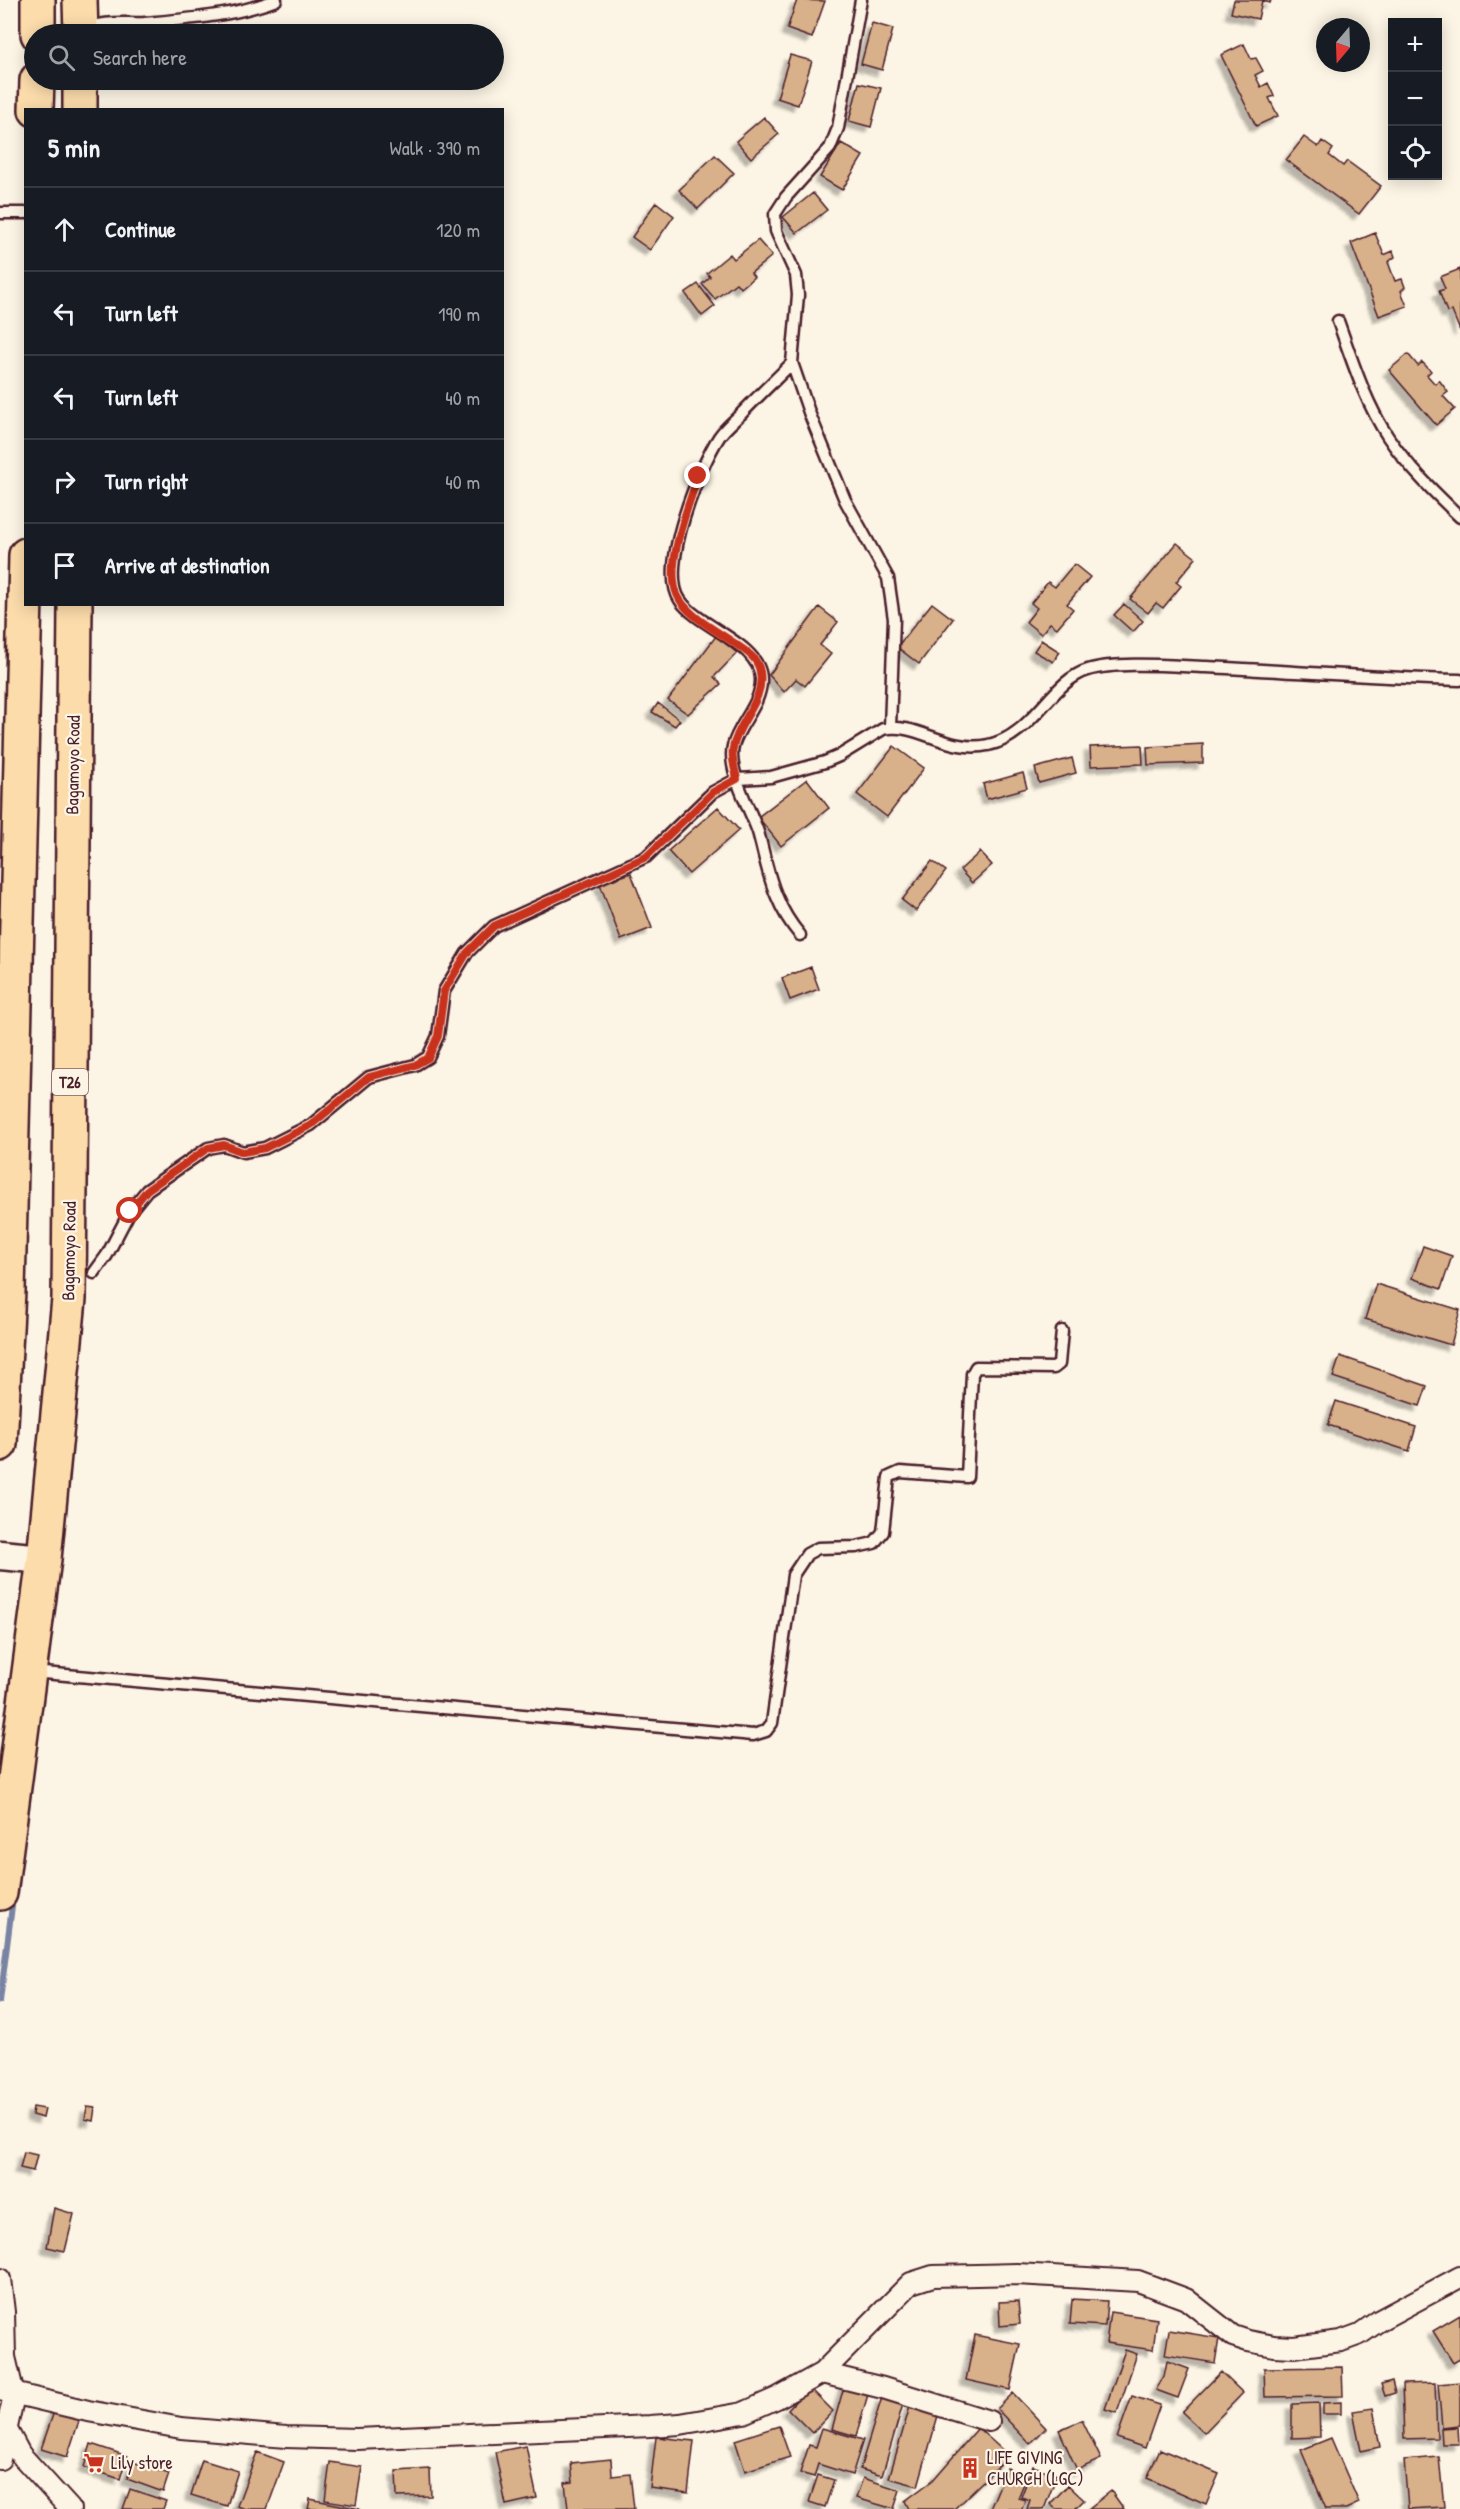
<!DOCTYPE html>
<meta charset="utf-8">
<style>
:root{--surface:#171b24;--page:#20242c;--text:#f1f3f6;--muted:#9ea1a6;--line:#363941}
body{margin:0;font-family:"Patrick Hand",sans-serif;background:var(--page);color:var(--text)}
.controls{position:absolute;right:18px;top:18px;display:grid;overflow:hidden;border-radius:0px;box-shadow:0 3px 15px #0003}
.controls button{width:54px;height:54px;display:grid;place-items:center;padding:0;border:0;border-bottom:2px solid var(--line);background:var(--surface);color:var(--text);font:30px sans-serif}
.compass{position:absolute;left:1316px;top:18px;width:54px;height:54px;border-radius:50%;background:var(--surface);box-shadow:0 3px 15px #0003;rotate:199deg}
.stop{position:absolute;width:18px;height:18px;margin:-14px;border:4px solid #c8321e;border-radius:50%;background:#fff}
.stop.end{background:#c8321e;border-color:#fff;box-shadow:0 2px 6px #0008}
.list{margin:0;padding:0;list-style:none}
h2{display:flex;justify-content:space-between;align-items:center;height:78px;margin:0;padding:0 24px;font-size:26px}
h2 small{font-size:20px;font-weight:400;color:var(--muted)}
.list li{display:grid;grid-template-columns:39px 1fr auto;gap:18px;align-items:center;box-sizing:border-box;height:84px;padding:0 24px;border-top:2px solid var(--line)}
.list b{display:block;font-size:22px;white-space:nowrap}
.list em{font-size:20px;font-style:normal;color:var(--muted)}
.icon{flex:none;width:33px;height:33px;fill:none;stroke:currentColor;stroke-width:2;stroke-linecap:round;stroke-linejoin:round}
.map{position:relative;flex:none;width:1460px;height:2509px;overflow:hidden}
.search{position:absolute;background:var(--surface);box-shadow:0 3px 15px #0003;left:24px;top:24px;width:480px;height:66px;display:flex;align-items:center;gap:15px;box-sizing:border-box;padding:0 21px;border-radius:33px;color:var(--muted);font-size:22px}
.panel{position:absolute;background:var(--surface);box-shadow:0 3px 15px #0003;left:24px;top:108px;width:480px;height:498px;border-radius:0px}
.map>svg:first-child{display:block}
</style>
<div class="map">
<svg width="1460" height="2509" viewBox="0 0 1460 2509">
<defs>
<filter id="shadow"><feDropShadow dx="-5.5" dy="5.5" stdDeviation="1.5" flood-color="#0004"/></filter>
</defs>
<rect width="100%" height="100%" fill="#fcf5e5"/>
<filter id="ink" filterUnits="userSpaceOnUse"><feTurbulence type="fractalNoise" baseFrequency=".0167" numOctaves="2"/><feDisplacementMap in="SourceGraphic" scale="12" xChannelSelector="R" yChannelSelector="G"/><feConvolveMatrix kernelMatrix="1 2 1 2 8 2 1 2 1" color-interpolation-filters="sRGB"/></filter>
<g filter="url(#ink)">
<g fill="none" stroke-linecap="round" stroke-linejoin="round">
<path stroke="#7983a4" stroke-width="6" d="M0,2001L13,1898"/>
</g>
<path fill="#d8b089" stroke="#4a1f2b" stroke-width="1.5" filter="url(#shadow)" d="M797,0L825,1L812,38L787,29Z
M1234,0H1271L1270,3L1262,1L1258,19L1231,13Z
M872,23L893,29L882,70L861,64Z
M1244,44L1251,59L1256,58L1263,71L1255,75L1261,87L1268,83L1274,96L1269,98L1278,116L1256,126L1221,55Z
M790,55L812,61L798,105L777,98Z
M859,83L881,88L871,127L849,121Z
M764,117L779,134L751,158L736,141Z
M1304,137L1318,147L1322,141L1333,149L1329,155L1343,166L1347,161L1381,186L1359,214L1286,160Z
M841,143L863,156L842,190L820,177Z
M715,155L734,173L698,209L679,190Z
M813,193L827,210L797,233L783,217Z
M656,202L674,216L650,250L632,237Z
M1375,233L1384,255L1393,251L1395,257L1388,262L1395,281L1402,279L1405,287L1401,291L1407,306L1379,316L1351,243Z
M758,240L772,256L751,273L754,277L741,288L736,283L715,299L702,284L710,277L707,273L730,254L734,259Z
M1460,269V331L1452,311L1447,312L1439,291L1445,289L1440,277Z
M698,284L715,306L702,316L685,293Z
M1408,354L1418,366L1422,362L1431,371L1427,375L1435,384L1439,380L1448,392L1443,396L1455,409L1436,425L1389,370Z
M1177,543L1196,558L1176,582L1181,586L1163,608L1156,603L1148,613L1130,599Z
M1074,564L1090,577L1067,604L1073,609L1057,628L1050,623L1041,634L1026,622L1037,608L1031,603L1048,582L1055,587Z
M932,603L953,619L919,664L897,647Z
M1124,604L1143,621L1133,632L1114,615Z
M819,607L838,622L820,645L831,654L805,686L796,679L784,692L769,675Z
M716,636L737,653L714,677L721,684L688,714L668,700Z
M1041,640L1060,652L1053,662L1034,651Z
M658,703L680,720L675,726L652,712Z
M1203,744V763L1148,765L1147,747Z
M1142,745L1143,764L1091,766L1090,747Z
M894,746L924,768L887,817L857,794Z
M1072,758L1076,773L1039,783L1035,768Z
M1023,773L1027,788L987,799L983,784Z
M807,779L829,808L781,846L758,817Z
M718,807L739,830L689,874L668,851Z
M980,852L992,865L972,883L960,870Z
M932,861L946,871L916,911L902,900Z
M631,873L652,928L621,940L600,884Z
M811,967L819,989L790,1000L782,978Z
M1423,1246L1452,1256L1441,1289L1412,1278Z
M1376,1284L1460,1310L1451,1345L1365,1319Z
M1340,1356L1427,1386L1420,1406L1333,1377Z
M1336,1401L1416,1427L1409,1451L1328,1425Z
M33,2107L45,2109L43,2118L32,2115Z
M87,2107L95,2108L93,2121L85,2119Z
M24,2152L37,2155L33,2171L20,2168Z
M54,2208L74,2214L65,2251L47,2247Z
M1072,2299L1107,2301L1105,2326L1070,2324Z
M1018,2301L1020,2324L1000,2326L999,2302Z
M1110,2312L1157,2319L1153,2350L1106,2343Z
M1460,2315V2359L1453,2363L1433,2331Z
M1169,2330L1219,2338L1215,2363L1165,2355Z
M975,2335L1020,2344L1010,2390L966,2380Z
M1125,2350L1137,2354L1117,2413L1105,2409Z
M1167,2361L1189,2369L1178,2398L1156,2390L1164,2376Z
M1342,2367L1343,2396L1265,2397L1264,2368Z
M1221,2372L1243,2393L1204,2433L1182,2412Z
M1392,2381L1395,2393L1385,2396L1381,2384Z
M1460,2382V2425L1442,2427L1438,2384Z
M845,2383L869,2391L856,2436L832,2429Z
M1435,2383L1437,2438L1404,2439L1402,2384Z
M809,2387L833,2411L812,2433L788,2409Z
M1013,2393L1046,2428L1030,2444L997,2409Z
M1132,2396L1160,2405L1145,2448L1117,2438Z
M882,2397L903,2404L882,2476L860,2469Z
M1341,2402V2414H1323V2403Z
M911,2403L939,2412L918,2486L889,2478Z
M1319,2403L1320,2437L1292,2438V2404Z
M56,2406L81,2415L67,2457L41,2449Z
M1373,2408L1380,2447L1361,2451L1353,2411Z
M1082,2420L1101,2459L1077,2470L1059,2430Z
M779,2426L790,2457L745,2471L735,2440Z
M1458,2427L1459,2444H1442L1441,2428Z
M822,2428L863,2440L852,2475L818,2464L814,2477L800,2473L809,2445L816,2447Z
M978,2428L1009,2456L954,2509H909L905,2501L933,2480Z
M656,2437L694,2441L688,2493L650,2488Z
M1331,2438L1359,2503L1346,2509H1326L1301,2450Z
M91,2444L127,2456L120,2479L84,2467Z
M526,2446L537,2498L506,2505L495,2452Z
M1160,2449L1219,2474L1206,2504L1147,2478Z
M257,2452L284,2462L267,2509H246L237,2506Z
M1439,2457L1444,2507L1408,2509L1404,2460Z
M611,2459L612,2476L630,2474L634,2509H568L565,2483L573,2482L571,2463Z
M202,2460L238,2471L227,2506L191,2495Z
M133,2462L169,2474L163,2492L127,2479Z
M330,2462L362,2467L356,2505L325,2500Z
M1033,2466L1057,2475L1044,2509H1027L1030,2500L1021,2497Z
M1007,2468L1027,2476L1018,2498L1025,2500L1022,2509H990Z
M430,2469L431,2496L397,2497L396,2471Z
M818,2475L834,2480L825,2507L809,2502Z
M863,2478L900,2490L894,2509L856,2498Z
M1068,2485L1084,2500L1075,2509H1056L1050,2504Z
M130,2489L166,2501L163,2509H123Z
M1111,2491L1124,2509H1088Z
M310,2499L360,2509H308Z"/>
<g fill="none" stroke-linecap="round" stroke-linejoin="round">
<g stroke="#4a1f2b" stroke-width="15">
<path id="lane" d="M861,0L838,128L830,148L786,197L775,214L776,231L796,275L798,295L792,363L810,415L845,500L888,578L894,619L890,727
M85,30C103,20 125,24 144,23C189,19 234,16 276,0
M0,213H26
M1338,321C1352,360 1365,402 1388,437C1408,467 1434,492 1460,517
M792,363C775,380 758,396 741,414C734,421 725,428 719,437C700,466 658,568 680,600C699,628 760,643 761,679C762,704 739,723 733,746C727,770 750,808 758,832C764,853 768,877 777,897C783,912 790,923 800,935
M94,1273L107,1255L130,1211L147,1190L208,1148L224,1145L243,1152L265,1148L311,1125L369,1077L415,1065L428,1057L438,1036L444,991L467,953L494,926L646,857L713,792L737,779L771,777L825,762L839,756L883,729C915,721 949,754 988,745C1033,736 1051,681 1088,670C1117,661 1175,666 1206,667C1291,671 1375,678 1460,680
M32,1672L753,1735L766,1731L772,1723L793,1575L807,1554L818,1548L856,1547L874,1543L883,1532L889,1477L900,1472L967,1477L972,1374L976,1367L1054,1368L1059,1364L1062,1331"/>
</g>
<g stroke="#4a1f2b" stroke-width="24">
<path id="street" d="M0,2279L4,2312L5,2357L14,2395L0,2459
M822,2373L883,2388L989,2421
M0,2390L88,2411L181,2428L286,2437L357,2439L650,2426L680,2424L743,2413L777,2398L822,2373L911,2283L933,2276L1017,2274L1138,2281L1186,2299L1233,2336L1248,2341L1274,2346L1294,2347L1341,2341L1360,2334L1380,2320L1460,2277
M6,2428L20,2454L70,2509"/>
</g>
<g stroke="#4a1f2b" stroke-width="33">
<path id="secondary" d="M0,1555L44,1559"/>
</g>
<g stroke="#4a1f2b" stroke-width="38">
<path id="highway" d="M80,0L81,34
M38,34V0
M36,110L37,80
M80,110V80
M0,1444L8,1291L26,555
M0,1893L44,1559L69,1299L75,604"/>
</g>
<use href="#lane" stroke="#fcf5e5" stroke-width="10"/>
<use href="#street" stroke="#fcf5e5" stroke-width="20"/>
<use href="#secondary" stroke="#fcf5e5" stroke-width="28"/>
<use href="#highway" stroke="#fcdcab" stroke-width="33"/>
</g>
</g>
<g fill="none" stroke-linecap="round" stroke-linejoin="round" filter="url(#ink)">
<path stroke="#c8321e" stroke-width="8" d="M130,1211L147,1190L208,1148L224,1145L243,1152L265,1148L311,1125L369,1077L415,1065L428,1058L438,1036L444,991L467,953L494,926L646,857L713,792L737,779C735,769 731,758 733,748C738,721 765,701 760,672C758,658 747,652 737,645C719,632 692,619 680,600C661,572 689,505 698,476"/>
</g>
<defs>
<g id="supermarket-bare" transform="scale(1.62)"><path d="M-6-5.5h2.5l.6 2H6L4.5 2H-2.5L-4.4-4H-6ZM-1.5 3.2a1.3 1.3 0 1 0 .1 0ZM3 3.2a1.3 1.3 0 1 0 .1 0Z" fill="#c8321e" stroke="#fcf5e5" stroke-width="2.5" paint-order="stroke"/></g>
<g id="building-bare" transform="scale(1.62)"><path d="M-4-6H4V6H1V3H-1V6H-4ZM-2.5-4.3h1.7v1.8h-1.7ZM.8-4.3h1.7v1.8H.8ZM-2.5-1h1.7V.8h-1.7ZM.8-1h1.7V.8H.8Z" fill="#c8321e" stroke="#fcf5e5" stroke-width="2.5" paint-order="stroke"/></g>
</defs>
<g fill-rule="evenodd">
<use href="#supermarket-bare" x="94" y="2463"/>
<use href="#building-bare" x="970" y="2468"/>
</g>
<g text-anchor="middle" stroke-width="4.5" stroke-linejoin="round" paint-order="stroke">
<rect fill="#fcf5e5" stroke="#7f5f63" stroke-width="1.5" x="52" y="1069" width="36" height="26" rx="4.5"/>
<g font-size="16" font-weight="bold" fill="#4a1f2b">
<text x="70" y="1088">T26</text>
</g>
<g font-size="18" fill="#4a1f2b" stroke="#fcf5e5">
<text transform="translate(73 765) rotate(-89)" y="6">Bagamoyo Road</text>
<text transform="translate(69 1251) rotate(-89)" y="6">Bagamoyo Road</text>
</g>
<g font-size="18" fill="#4a1f2b" stroke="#fcf5e5" text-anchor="start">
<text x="987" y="2464">LIFE GIVING<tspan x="987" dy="21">CHURCH (LGC)</tspan></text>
<text x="111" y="2469">Lily store</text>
</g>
</g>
</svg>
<div class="controls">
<button>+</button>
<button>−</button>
<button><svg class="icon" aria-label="locate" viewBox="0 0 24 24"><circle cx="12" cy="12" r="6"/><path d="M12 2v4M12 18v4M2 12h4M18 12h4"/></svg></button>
</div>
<svg class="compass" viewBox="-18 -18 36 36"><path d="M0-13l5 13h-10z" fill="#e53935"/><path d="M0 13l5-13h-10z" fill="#9ea1a6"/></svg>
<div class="stop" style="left:130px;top:1211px"></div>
<div class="stop end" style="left:698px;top:476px"></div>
<div class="search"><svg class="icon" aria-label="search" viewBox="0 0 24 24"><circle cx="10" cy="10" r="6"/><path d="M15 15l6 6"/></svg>Search here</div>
<section class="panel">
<h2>5 min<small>Walk · 390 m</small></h2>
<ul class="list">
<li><svg class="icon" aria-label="ahead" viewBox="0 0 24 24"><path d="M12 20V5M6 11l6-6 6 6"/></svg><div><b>Continue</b></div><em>120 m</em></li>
<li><svg class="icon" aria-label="left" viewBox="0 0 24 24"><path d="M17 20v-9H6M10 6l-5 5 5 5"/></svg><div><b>Turn left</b></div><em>190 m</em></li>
<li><svg class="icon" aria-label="left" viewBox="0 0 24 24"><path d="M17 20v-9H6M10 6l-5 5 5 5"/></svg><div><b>Turn left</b></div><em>40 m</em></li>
<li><svg class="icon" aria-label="right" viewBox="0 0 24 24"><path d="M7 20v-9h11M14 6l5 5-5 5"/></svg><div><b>Turn right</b></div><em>40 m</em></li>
<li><svg class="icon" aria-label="arrive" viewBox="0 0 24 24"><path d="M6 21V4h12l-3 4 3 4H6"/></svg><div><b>Arrive at destination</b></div></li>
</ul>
</section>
</div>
